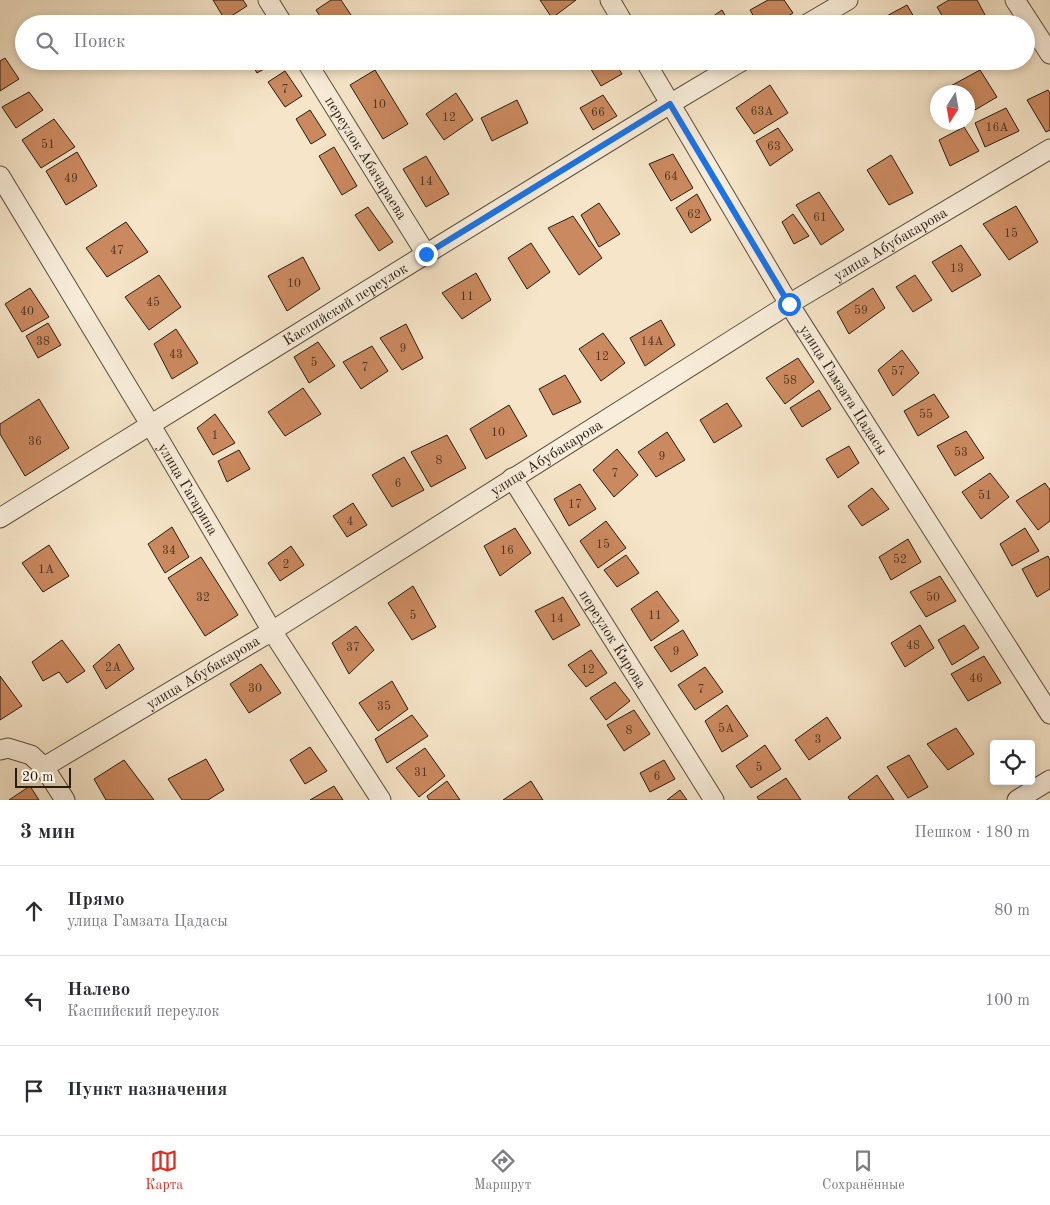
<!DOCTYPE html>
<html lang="ru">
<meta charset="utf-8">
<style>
:root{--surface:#fff;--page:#f2f2f3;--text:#2b2b33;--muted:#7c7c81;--line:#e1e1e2;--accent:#d93025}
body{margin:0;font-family:"Old Standard TT",serif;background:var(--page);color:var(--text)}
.controls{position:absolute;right:15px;bottom:15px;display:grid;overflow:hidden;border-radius:5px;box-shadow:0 2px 8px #0003}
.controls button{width:45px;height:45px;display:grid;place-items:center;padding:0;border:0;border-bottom:1px solid var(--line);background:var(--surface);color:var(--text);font:25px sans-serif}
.compass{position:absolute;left:930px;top:85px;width:45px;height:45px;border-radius:50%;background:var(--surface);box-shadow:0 2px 8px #0003;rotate:191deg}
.scale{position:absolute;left:15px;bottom:12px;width:56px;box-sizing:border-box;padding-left:5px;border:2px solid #271c10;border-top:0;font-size:14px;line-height:18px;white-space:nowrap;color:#271c10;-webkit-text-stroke:4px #f9eedb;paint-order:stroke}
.stop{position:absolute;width:15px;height:15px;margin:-11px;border:4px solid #1a73e8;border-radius:50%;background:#fff}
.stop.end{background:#1a73e8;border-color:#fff;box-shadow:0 1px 5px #0008}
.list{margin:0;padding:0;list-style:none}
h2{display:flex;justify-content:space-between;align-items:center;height:65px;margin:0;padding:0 20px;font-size:21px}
h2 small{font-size:16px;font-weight:400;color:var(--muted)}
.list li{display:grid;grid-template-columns:32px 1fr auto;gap:15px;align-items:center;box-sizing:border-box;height:90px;padding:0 20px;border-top:1px solid var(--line)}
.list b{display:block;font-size:19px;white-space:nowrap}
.list p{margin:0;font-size:16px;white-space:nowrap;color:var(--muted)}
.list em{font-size:16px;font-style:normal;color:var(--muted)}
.icon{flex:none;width:28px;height:28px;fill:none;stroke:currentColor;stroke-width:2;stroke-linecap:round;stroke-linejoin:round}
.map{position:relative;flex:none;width:1050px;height:800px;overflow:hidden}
.search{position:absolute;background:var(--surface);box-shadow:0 2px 8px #0003;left:15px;right:15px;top:15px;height:55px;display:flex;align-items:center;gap:12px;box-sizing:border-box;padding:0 18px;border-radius:28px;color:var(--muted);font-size:19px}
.sheet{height:335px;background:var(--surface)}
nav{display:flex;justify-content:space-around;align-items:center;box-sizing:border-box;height:70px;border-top:1px solid var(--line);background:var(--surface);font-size:14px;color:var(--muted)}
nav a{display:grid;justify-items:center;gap:2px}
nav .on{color:var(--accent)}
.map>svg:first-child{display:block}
</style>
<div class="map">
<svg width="1050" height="800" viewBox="0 0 1050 800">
<rect width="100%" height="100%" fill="#f6e5c8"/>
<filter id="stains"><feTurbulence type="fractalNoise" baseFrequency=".004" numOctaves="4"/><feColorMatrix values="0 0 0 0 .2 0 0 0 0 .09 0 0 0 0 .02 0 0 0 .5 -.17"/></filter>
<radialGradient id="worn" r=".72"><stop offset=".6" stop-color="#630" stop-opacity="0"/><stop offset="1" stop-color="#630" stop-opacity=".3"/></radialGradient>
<path fill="#cb895f" stroke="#271c10" d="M213,0H243L247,6L225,20Z
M331,0H341L353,18L344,24H325L316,10Z
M540,0H576L552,18Z
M768,0H784L793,13L775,24H758L750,10Z
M949,0H977L990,24H947L937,7Z
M907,5L918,24H872Z
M722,10L730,24H702Z
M5,58L19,79L0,91V61Z
M250,61H276V62L257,73Z
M586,61H614L622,74L601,86Z
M375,70L408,124L383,139L350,85Z
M980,70L997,97L968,114V92H950L947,88Z
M285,71L302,96L285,107L268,82Z
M770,85L788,113L754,134L736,108Z
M1048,90L1050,93V130L1046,132L1027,100Z
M29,92L43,110L16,128L2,107Z
M456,93L473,120L444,140L426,114Z
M603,95L617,116L593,130L580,108Z
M517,100L528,123L492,141L481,118Z
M1006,108L1019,131L985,147L975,123Z
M310,110L326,135L311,144L296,119Z
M54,119L75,147L41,168L22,140Z
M964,127L979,151L950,166L939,140Z
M778,128L793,150L770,166L756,141Z
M334,147L357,186L342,195L319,156Z
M77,152L97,186L66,205L46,171Z
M673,154L693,188L671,201L649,164Z
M891,155L913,193L889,205L867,170Z
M426,156L449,194L426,207L403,169Z
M819,192L844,230L821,245L796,205Z
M697,194L711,220L691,233L676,208Z
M599,203L620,234L599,247L581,215Z
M1016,206L1038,242L1009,260L983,224Z
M368,207L393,242L379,251L355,215Z
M793,214L809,236L794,244L782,222Z
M573,216L602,258L579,275L548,228Z
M126,222L148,252L107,277L86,248Z
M531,243L550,272L527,289L508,258Z
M961,245L981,275L952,292L932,262Z
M303,257L320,289L287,311L268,276Z
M476,273L491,300L462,319L442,293Z
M159,275L181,307L149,330L125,297Z
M915,275L932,300L913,312L896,287Z
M30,288L49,317L22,332L5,304Z
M873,288L885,308L849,334L837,312Z
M661,320L675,345L645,366L630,338Z
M48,323L61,345L38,358L26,336Z
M406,324L423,358L402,370L380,338Z
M176,329L198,363L172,379L154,344Z
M603,333L625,363L601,381L579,349Z
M318,342L335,366L309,383L294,357Z
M372,346L388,371L361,389L343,362Z
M902,350L919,373L893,396L878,370Z
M798,358L814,382L785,404L766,378Z
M565,375L581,402L553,415L539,389Z
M303,388L321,414L285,436L268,412Z
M819,390L831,409L802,427L790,408Z
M934,394L949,417L918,436L904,411Z
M39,399L69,448L25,476L0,434V424Z
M727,403L742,426L714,443L700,420Z
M509,405L527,436L486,459L470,429Z
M215,414L235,443L213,455L197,428Z
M966,431L984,458L955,476L937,446Z
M667,432L685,460L656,477L638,452Z
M447,435L466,468L431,487L411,452Z
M849,446L859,463L838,478L826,459Z
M617,449L638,475L614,497L593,470Z
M239,450L250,469L227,482L218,461Z
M404,457L424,490L392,507L372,475Z
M990,473L1009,497L981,519L962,492Z
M1045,483L1050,490V521L1038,530L1016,501Z
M580,484L596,509L569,526L554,499Z
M872,488L889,509L862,526L848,506Z
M353,503L367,525L347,537L333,516Z
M606,521L626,548L598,568L580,541Z
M172,527L189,557L165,573L148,544Z
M515,528L531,553L500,576L484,546Z
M1025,528L1039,551L1012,566L1000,544Z
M908,539L921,562L891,580L879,557Z
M49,545L69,576L43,592L22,563Z
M291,546L304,565L280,581L268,563Z
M626,555L639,573L617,587L604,570Z
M1048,556L1050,560V589L1037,597L1022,569Z
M201,557L238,615L205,636L168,578Z
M940,576L956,601L926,617L910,592Z
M413,586L436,627L412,640L388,603Z
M657,591L679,621L651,641L631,609Z
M563,597L580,625L553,640L535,611Z
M920,625L934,648L905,667L891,643Z
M964,625L979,648L952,665L938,640Z
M356,626L374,650L349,674L332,643Z
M683,630L698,655L671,672L654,647Z
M62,640L85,671L67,683L59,672L43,681L32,662Z
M119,644L134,669L106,689L93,666Z
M591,650L607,673L586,687L568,665Z
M984,656L1001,683L968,701L951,674Z
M261,664L281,693L249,713L230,684Z
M705,667L723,692L695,710L678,685Z
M0,676L22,706L0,720Z
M392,681L408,709L378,731L359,703Z
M615,682L630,701L606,720L590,698Z
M727,705L748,736L722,752L705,721Z
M634,710L650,734L624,751L607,725Z
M412,715L428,736L387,763L375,739Z
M827,717L841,738L809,760L795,740Z
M956,728L974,754L948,770L927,744Z
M765,745L781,769L751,788L736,766Z
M310,747L327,771L305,784L290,760Z
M425,748L445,776L419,797L396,768Z
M909,755L928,787L908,798L887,767Z
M206,759L224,790L208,800H182L168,779Z
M124,760L154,800H106L94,779Z
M664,760L675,779L650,792L640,773Z
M877,775L894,800H850L848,797Z
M786,778L801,800H759L757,797Z
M447,781L460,800H429L427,796Z
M531,781L543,800H503Z
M30,786L39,800H9Z
M334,786L343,800H310Z
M680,790L687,800H667Z"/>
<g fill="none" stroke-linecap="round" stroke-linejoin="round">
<g stroke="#5b4e3e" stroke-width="21">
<g id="minor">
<path d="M268,0L283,24"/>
<path d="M610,0L624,24"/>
<path d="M1015,0L1050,54"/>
<path d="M807,24L848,0"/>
<path id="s1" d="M306,61L426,254"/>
<path id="s2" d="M645,61L789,304L1050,714"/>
<path id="s3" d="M0,176L150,424L272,631L381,800"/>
<path id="s4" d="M512,478L714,800"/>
<path id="s5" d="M0,518L426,254L670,104L742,61"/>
<path d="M0,750L8,748L31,755L44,767L65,800"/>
<path id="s6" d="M44,767L272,631L789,304L1050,149"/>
<path d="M1017,800L1050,780"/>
</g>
</g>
<use href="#minor" stroke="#f9eedb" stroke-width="19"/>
</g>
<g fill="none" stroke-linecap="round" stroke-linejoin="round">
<path stroke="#1a73e8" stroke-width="6" d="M426,254L670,104L789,304"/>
</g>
<g text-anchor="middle" stroke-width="4" stroke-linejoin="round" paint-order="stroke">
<g font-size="12" fill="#503724">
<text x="285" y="93">7</text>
<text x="379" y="108">10</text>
<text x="762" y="115">63А</text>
<text x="598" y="116">66</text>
<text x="449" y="121">12</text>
<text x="997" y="131">16А</text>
<text x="48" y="148">51</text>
<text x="774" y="150">63</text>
<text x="671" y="180">64</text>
<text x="71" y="182">49</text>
<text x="426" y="185">14</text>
<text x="694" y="218">62</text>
<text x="820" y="221">61</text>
<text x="1011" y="237">15</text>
<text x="117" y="254">47</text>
<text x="957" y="272">13</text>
<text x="294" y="287">10</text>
<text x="467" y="300">11</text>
<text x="153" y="306">45</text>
<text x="861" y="314">59</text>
<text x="27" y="315">40</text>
<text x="43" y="345">38</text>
<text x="652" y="345">14А</text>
<text x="403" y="352">9</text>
<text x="176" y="358">43</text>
<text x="602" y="360">12</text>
<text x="314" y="366">5</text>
<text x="365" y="371">7</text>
<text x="898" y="375">57</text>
<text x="790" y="384">58</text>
<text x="926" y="418">55</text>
<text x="498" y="436">10</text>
<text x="215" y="439">1</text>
<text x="35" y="445">36</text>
<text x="961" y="456">53</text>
<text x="662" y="460">9</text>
<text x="439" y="464">8</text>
<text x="615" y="477">7</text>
<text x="398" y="487">6</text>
<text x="985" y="499">51</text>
<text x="575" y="508">17</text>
<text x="350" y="525">4</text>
<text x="603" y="548">15</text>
<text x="169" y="554">34</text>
<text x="507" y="554">16</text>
<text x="900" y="563">52</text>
<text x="286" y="568">2</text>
<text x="46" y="573">1А</text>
<text x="203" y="601">32</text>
<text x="933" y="601">50</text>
<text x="413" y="619">5</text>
<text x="655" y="619">11</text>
<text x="557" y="622">14</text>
<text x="913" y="649">48</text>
<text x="353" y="651">37</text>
<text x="676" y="655">9</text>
<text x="113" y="671">2А</text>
<text x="588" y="673">12</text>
<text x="976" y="682">46</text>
<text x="255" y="692">30</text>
<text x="701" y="693">7</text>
<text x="384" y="710">35</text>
<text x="726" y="732">5А</text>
<text x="629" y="734">8</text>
<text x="818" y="743">3</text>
<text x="759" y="771">5</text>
<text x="421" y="776">31</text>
<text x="657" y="780">6</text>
</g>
<g font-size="15" fill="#271c10" stroke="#f9eedb">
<text dy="5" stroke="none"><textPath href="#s1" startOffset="114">переулок Абачараева</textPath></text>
<text dy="5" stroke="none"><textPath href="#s6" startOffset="995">улица Абубакарова</textPath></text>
<text dy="5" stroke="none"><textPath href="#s5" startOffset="406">Каспийский переулок</textPath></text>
<text dy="5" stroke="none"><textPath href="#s2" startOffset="384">улица Гамзата Цадасы</textPath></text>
<text dy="5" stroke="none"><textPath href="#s6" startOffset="590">улица Абубакарова</textPath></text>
<text dy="5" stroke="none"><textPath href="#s3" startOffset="365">улица Гагарина</textPath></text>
<text dy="5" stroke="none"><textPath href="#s4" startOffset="190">переулок Кирова</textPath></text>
<text dy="5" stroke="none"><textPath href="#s6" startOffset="185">улица Абубакарова</textPath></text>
</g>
</g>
<rect width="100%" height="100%" filter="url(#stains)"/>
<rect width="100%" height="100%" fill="url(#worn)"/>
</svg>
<div class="controls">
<button><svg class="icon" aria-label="locate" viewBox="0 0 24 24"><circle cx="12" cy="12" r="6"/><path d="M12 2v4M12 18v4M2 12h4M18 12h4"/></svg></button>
</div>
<svg class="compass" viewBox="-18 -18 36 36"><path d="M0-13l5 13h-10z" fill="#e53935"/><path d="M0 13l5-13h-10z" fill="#7c7c81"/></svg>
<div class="scale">20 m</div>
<div class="stop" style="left:789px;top:304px"></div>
<div class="stop end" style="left:426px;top:254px"></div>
<div class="search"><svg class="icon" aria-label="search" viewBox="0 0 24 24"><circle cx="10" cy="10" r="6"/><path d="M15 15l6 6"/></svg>Поиск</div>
</div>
<section class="sheet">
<h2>3 мин<small>Пешком · 180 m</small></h2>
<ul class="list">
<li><svg class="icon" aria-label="ahead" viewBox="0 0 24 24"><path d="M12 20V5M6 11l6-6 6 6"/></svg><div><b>Прямо</b><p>улица Гамзата Цадасы</p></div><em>80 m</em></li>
<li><svg class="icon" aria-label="left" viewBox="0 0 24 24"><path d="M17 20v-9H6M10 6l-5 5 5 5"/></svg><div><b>Налево</b><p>Каспийский переулок</p></div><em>100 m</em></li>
<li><svg class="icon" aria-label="arrive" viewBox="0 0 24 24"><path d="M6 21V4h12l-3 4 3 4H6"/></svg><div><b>Пункт назначения</b></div></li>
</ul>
</section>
<nav>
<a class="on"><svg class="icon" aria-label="map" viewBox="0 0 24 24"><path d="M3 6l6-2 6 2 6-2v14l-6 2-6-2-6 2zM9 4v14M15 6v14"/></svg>Карта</a>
<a><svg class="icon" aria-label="directions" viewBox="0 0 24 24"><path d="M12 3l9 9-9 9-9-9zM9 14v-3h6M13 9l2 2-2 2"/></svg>Маршрут</a>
<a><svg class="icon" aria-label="saved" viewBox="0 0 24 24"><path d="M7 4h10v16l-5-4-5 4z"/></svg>Сохранённые</a>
</nav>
